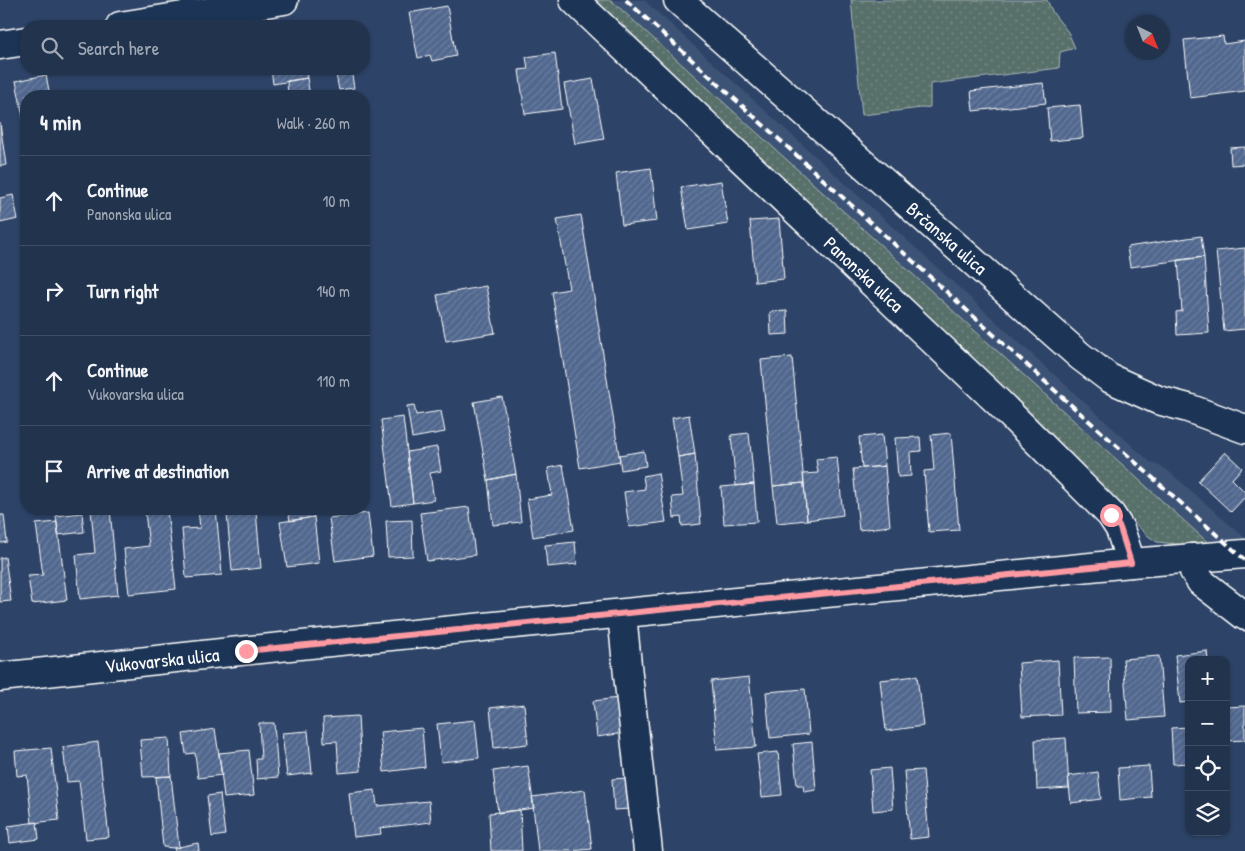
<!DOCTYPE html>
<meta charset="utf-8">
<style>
:root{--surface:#22334e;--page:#2a3b55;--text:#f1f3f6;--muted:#a2aab6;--line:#3f4e66}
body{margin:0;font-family:"Patrick Hand",sans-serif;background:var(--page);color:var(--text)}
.controls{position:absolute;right:15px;bottom:15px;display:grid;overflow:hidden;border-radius:10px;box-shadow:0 1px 4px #0004}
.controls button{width:45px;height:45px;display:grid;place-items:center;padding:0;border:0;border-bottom:1px solid var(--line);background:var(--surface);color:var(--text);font:25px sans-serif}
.compass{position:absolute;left:1125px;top:15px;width:45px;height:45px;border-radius:50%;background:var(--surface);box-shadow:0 1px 4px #0004;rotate:137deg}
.stop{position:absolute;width:15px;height:15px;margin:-11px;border:4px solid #ff9aa2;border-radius:50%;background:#fff}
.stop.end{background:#ff9aa2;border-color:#fff;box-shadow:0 1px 5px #0008}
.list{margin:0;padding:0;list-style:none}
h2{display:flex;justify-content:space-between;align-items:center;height:65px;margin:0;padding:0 20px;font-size:21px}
h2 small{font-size:16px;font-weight:400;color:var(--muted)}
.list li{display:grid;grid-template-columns:32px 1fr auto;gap:15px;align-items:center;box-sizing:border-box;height:90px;padding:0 20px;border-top:1px solid var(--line)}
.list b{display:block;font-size:19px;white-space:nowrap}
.list p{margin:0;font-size:16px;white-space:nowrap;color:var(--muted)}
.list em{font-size:16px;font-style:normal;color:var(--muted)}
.icon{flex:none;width:28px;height:28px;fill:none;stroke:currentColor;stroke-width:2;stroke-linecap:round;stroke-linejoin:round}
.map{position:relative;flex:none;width:1245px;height:851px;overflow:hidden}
.search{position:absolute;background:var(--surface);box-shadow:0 1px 4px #0004;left:20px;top:20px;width:350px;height:55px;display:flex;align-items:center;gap:12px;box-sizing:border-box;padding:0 18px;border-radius:20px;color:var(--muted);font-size:19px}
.panel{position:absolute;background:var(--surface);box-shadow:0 1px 4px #0004;left:20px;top:90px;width:350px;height:425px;border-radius:20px}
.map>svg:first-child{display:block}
</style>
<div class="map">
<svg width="1245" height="851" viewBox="0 0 1245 851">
<defs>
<pattern id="grass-dots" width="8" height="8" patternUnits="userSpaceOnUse" patternTransform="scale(1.25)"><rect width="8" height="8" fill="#59706b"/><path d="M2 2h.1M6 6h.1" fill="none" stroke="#728581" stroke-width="1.8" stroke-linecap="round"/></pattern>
<pattern id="building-hatch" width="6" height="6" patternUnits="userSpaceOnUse" patternTransform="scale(1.25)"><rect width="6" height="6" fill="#51678e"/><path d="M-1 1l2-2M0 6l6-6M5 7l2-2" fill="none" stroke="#6b7e9f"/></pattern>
</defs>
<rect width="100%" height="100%" fill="#2d4468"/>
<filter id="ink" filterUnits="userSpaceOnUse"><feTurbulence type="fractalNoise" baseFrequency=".02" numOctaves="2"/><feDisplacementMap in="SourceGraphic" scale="10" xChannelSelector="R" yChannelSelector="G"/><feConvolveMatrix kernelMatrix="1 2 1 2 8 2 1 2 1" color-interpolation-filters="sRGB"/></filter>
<g filter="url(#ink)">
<path fill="#3c5276" d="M611,0H644L1150,462L1166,469L1245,538V570L1214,548Z"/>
<path fill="url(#grass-dots)" stroke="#acb8b5" d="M588,0H611L1214,548L1157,542L1147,535Z
M851,0H1047L1053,13L1068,32L1075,48L1060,52L1059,68L930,84V107L862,115Z"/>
<path fill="url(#building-hatch)" stroke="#fff" d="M447,6L456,56L432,61L430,55L418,58L409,13Z
M343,21L344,26H314Z
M1223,36L1224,44L1245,41V91L1190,98L1184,40Z
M555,53L562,109L525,114L519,70L528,69L526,57Z
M271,69H306L307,78L273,84Z
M335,69H351L354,88L339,90Z
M46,75L50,96H26V132L16,81Z
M307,78L310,96H288L287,81Z
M593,79L604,139L575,144L564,84Z
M1043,83L1046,103L973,111L971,91Z
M1080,105L1083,138L1050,141L1047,108Z
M0,123L6,165L0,166Z
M1245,147V164L1231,165L1230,148Z
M651,168L657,221L622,225L616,173Z
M721,181L728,224L688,230L681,187Z
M13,195L18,219L0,223V198Z
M581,215L620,461L580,468L552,292L569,289L557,219Z
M779,219L784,279L755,282L750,221Z
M1201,236L1204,257L1130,267L1127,247Z
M1245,248V329L1224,331L1216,251Z
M1204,257L1209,333L1177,335L1176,312L1182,311L1178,260Z
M486,286L495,333L446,341L437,295Z
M787,311L788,334L771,335L770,312Z
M792,357L804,483L773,486L761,360Z
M502,397L516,474L488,480L474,402Z
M414,405L416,415L441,411L445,432L412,438L407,406Z
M689,415L695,454L678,457L672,418Z
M403,417L413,503L392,506L381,420Z
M749,433L754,484L736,486L731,435Z
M951,433L959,530L929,532L924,471L934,470L931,435Z
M882,435L885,466L862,468L859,437Z
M920,437L921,451L910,452L911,476L898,477L895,438Z
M437,447L441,471L430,473L434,500L413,503L407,452Z
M644,451L646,466L621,470L619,455Z
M1225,452L1242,468L1232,479L1245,492V497L1231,512L1198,481Z
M695,454L701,524L682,526L681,517L674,518L672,497L683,496L678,457Z
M837,457L843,515L807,520L803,474L818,473L816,459Z
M563,465L574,530L533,537L527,499L552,495L548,468Z
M885,466L890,526L859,530L853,469Z
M658,473L666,522L629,527L624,492L645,489L643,476Z
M516,474L521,522L493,525L488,480Z
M804,483L807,520L777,523L773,486Z
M754,484L757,522L724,524L721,487Z
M469,507L475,555L427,561L420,513Z
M110,509L118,595L80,599L76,555L95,553L91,510Z
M198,509H216L222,575L186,578L182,529L200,528Z
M288,509H313L314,517L290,521Z
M167,510L176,589L129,594L124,549L149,546L145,512Z
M256,511L261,568L232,571L227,514Z
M82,513L84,532L58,535L56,516Z
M368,513L373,556L335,561L329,518Z
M0,515H4L7,542L0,543Z
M314,517L319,563L287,567L280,522Z
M412,520L413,556L388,557L386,521Z
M57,522L67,600L32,604L28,576L43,575L36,524Z
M575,542L577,564L547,567L545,545Z
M5,557L11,601L0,602V558Z
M1207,651L1208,660H1189V702L1180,703L1175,655Z
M1159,656L1164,717L1128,720L1123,659Z
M1110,657L1111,712L1076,713L1074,658Z
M1058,660L1061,715L1022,717L1019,663Z
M917,676L923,726L886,731L880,680Z
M749,677L756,747L717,750L711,681Z
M805,689L809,734L770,738L766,692Z
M627,697L631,732L597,737L593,701Z
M524,704L528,744L494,748L490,708Z
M1245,706V740L1226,741V707Z
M358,716L361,771L339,773L337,741L324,742L323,718Z
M475,720L479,758L441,762L437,724Z
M259,723H274L278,777L257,779L256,759H261Z
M1189,727V763L1173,764L1171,728Z
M422,728L425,767L384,772L380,732Z
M215,729L222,775L198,778L195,753L186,754L183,734Z
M308,731L312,773L287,776L282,733Z
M169,738L171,776L143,777L140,740Z
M1066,738L1069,788L1037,790L1035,740Z
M98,742L109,837L86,839L79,781L67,782L63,747Z
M812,742L816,790L804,792L803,785H797L793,744Z
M51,748L59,820L32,823L27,775L17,776L15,751Z
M249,750L254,795L224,798L219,753Z
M778,752L782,795L762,797L757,754Z
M528,766L534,808L498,813L493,771Z
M1149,766L1151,797L1120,800L1118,768Z
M890,768L893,809L873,811L870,770Z
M923,770L929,837L910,839L904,771Z
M1098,772L1101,799L1071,803L1068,776Z
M171,776L179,847L174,848L163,847L156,777Z
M627,778L630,809L614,810L612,779Z
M375,790L377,806L429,801L431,822L380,828L381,834L354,837L349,793Z
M585,790L592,849L572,851H538L532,797Z
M220,794L225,835L212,837L207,796Z
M520,810L522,851H491L489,813Z
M37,822L39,839L10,843L8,826Z
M198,843L199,851H175L174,848Z"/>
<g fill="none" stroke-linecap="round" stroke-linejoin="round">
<g stroke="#fff" stroke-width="31">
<path id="minor" d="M574,0L998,402L1111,515L1120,529L1131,563
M678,0L1080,356L1109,378L1158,400L1188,408L1245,429
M120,26L284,0
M0,45L26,41
M1191,558L1194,571L1201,582L1245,616
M622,614L628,675L648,851"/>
</g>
<g stroke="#fff" stroke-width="31">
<path id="major" d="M0,677L240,651L1131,563L1245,554"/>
</g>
<use href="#minor" stroke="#1d3557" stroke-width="28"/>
<use href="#major" stroke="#1d3557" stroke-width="28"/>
<path stroke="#fff" stroke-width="4" stroke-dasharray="8 4" stroke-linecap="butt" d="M626,0L1061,396L1245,560"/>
</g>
</g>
<g fill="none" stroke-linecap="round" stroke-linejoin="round" filter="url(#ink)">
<path stroke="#ff9aa2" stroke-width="6" d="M246,651L1131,563L1120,528L1111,515"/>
</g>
<g text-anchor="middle" stroke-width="4" stroke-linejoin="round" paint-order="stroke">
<g font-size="19" fill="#fff" stroke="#1d3557">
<text transform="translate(947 238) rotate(41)" y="7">Brčanska ulica</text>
<text transform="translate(864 274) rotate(43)" y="7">Panonska ulica</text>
<text transform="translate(162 660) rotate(-6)" y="7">Vukovarska ulica</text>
</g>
</g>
</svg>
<div class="controls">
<button>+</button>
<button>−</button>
<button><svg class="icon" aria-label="locate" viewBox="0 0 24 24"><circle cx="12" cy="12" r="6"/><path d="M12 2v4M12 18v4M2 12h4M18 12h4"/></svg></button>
<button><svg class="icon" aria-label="layers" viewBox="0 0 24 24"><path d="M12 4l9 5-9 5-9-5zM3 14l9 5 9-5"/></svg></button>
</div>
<svg class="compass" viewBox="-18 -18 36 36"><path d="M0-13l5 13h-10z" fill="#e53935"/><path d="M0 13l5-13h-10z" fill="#a2aab6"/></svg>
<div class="stop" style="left:1111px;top:515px"></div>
<div class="stop end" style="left:246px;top:651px"></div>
<div class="search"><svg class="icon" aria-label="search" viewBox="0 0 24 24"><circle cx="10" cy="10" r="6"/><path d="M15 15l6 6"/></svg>Search here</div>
<section class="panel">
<h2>4 min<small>Walk · 260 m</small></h2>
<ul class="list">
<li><svg class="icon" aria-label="ahead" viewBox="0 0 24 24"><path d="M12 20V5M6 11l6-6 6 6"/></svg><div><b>Continue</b><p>Panonska ulica</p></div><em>10 m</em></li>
<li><svg class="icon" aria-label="right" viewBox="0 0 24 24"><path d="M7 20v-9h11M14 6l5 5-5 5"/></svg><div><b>Turn right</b></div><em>140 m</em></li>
<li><svg class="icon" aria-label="ahead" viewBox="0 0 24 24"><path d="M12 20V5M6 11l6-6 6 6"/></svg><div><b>Continue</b><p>Vukovarska ulica</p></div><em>110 m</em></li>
<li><svg class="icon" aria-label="arrive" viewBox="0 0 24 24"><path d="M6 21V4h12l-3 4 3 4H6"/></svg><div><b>Arrive at destination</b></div></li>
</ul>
</section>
</div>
